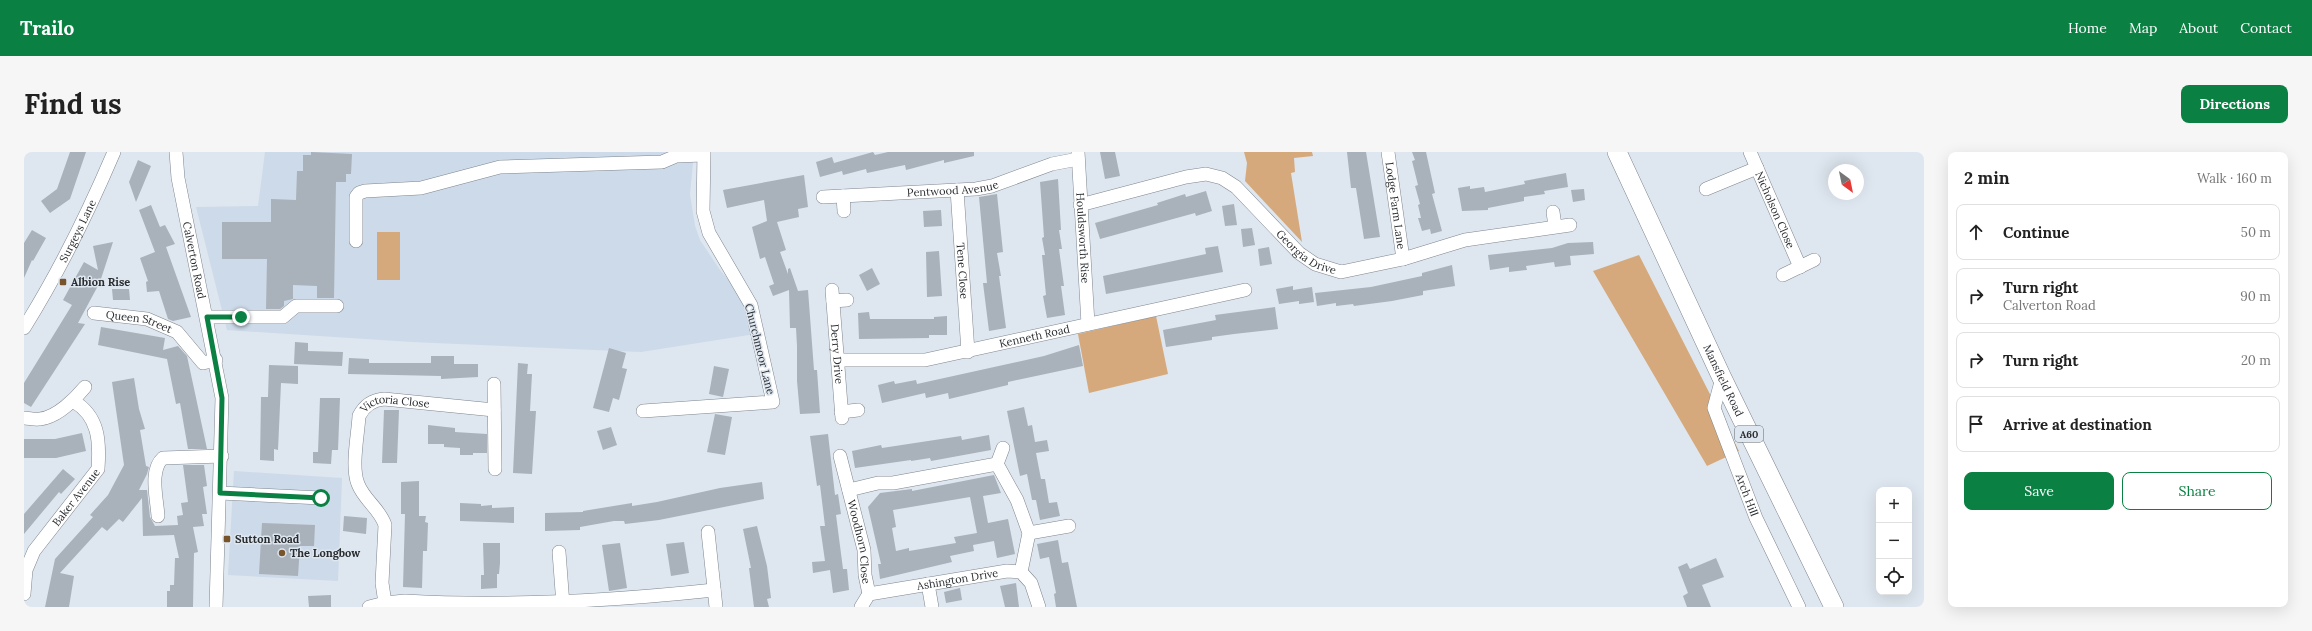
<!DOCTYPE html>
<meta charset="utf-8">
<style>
:root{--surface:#fff;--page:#f6f6f6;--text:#222;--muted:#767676;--line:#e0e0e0;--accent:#0b8043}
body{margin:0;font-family:Lora,serif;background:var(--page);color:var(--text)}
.controls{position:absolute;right:12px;bottom:12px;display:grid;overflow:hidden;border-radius:8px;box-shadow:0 4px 16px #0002}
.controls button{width:36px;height:36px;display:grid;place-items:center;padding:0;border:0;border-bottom:1px solid var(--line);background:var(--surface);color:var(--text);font:20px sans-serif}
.compass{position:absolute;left:1804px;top:12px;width:36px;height:36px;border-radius:50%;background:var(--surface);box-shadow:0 4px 16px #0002;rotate:147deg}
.stop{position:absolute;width:12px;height:12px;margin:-9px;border:3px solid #0b8043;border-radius:50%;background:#fff}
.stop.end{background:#0b8043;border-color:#fff;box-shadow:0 1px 4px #0008}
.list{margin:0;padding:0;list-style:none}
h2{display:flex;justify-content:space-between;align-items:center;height:52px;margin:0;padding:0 16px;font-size:17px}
h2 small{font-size:13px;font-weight:400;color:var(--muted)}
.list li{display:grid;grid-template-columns:26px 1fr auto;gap:12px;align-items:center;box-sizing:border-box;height:56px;margin:0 8px 8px;padding:0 8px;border:1px solid var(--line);border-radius:8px}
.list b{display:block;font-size:15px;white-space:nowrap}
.list p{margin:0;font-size:13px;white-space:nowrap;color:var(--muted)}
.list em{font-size:13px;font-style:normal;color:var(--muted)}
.actions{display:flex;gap:8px;padding:12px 16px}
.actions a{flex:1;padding:9px 0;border:1px solid var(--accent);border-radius:8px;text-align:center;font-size:14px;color:var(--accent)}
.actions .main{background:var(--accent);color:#fff}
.icon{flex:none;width:22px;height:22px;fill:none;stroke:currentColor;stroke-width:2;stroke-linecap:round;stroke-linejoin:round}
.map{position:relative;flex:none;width:1900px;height:455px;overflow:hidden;border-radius:8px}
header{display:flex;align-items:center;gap:24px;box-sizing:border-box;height:56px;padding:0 20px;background:var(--accent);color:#fff}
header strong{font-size:19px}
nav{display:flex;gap:22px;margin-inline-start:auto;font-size:14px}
.intro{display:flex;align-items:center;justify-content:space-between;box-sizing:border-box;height:96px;padding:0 24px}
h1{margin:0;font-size:28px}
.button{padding:10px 18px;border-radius:8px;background:var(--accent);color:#fff;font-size:14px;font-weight:700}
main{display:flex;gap:24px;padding:0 24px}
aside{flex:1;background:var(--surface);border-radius:8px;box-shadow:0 4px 16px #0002}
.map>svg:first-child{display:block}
</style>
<header>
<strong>Trailo</strong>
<nav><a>Home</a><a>Map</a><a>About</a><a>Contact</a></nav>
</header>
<div class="intro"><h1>Find us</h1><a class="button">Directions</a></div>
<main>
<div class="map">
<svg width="1900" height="455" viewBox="0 0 1900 455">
<rect width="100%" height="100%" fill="#dee6ef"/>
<path fill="#cddae9" d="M241,0H670L666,42L671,74L676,88L696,118L720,146L731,182L617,200L388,190L203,178L172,55L234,54Z
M210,319L318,326L314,429L204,423Z"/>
<path fill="#d5a97b" d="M1220,0H1288L1289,4L1270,6L1271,20L1267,21L1278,90L1221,29L1223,11Z
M353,80H376V128H353Z
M1615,103L1715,299L1683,314L1569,119Z
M1132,164L1144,222L1065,241L1054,182Z"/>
<path fill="#a9b1ba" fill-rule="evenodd" d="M46,0H62L46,47L26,61L17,49L33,37Z
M287,0L328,2L327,22H322V30H312L310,146H293V134L269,133V147L260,149V154L256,157H242L243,107H198V70H247V47L272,48L273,19H279V3H287Z
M849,0L851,3L864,0H950V4L920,11V8L882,18L881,13L843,21L842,17L819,23L818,19L796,25L792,10L808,5L810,11Z
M1076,0H1091L1096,24L1081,27Z
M1323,0H1342L1356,85L1340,87L1332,36H1327Z
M1388,0H1402L1411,41L1408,42L1418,79L1407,82L1406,77L1398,79L1394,66H1397L1394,53L1396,52L1391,34L1394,33L1388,9L1391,8Z
M114,8L127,14L112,50L105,30Z
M1542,21L1544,35L1520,39L1521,42L1500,45V49L1464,56V58L1438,59L1434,36L1446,34V37L1460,35L1461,40L1501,32L1500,29Z
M780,23L784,55L774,57L775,65L753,70L762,98L756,100L764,122V117L766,116L774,139L784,138L790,218H793L796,261L776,262L773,229V194L772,176H766L765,138L749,144L745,134L750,132L741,105L736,107L728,75L743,69L740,48L703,56L699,38Z
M1034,27L1037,78H1035L1038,97H1035L1040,134H1037L1041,163L1023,166L1019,144L1022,143L1018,103H1021L1018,86L1020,85L1016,30Z
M1560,37L1561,48L1549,50L1547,38Z
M1182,39L1188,59L1172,64L1171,61L1076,87L1071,71L1134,53L1133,51L1161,42L1162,45Z
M973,42L979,100L973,101L977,124H975L982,176L965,179L959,131H963L955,45Z
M1210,52L1213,73L1201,74L1198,54Z
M127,53L136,75L141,73L151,92L142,95L167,165L149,169L144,167L135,139L123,140L122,130L124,129L116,106L131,100L115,58Z
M917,58L918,74L900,75L899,59Z
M1228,76L1231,93L1219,95L1217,77Z
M8,78L22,86L9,109L8,108L0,126V91Z
M89,90L76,130L54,171L61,172L7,255L0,251V231L48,153L39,148L60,110L74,118L69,94Z
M1569,90L1570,102L1546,104L1547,113L1531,115L1530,110L1502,114L1503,118L1485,120V115L1466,118L1464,103L1528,96L1544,91Z
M1194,94L1199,120L1082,142L1079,124L1182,102L1181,96Z
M1245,95L1248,112L1236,114L1234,97Z
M915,99L918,144L903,145L902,100Z
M1428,113L1431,134L1399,139V143L1368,149L1330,154L1329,152L1312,154V151L1293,154L1291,141L1347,135L1398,124V121Z
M848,116L856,132L843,139L835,123Z
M1269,134V138L1288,135L1290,150L1275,152V149L1255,152L1252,137Z
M88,137H105L106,148H89Z
M1251,155L1254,177L1210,182L1188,185V188L1142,195L1139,178L1192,168L1191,163Z
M845,160L846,167H910V165L923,164V183H905V186L835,187L834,161Z
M77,175L141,186L139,198L154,194L163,204L183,297H164L156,251L152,252L143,207L74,193Z
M271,190L284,191V199L319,200L318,214L270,212Z
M1055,193L1059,214L984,230V233L925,247L924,241L902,246L901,241L858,251L854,233L870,229L871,232L892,228L893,232L1020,204Z
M585,196L602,201L598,216L603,217L595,248L589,246L585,260L569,256Z
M407,204H430V212H454V225L417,227V224L324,222L325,206L345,207V211H407Z
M494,211L504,212L503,222H508L506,259H512L508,322L489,321Z
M245,213L274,214V232L257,231L254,298L250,297V309L236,308L237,245H244Z
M690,214L705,217L699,245L685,242Z
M110,226L115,257L121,277L116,278L122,314L125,315L123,322L115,338H123L126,365L131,374L154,373L153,364L159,363L157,351L164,350L159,313H180L183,334L179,335L183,362H178L180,374L169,375L174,400L170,401L169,455H143V439H146V433H150L151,406H155L150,383L119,384L118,346L99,370L95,367L83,379L78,375L36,421L50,424L45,455H21L31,407L69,365L66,363L84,343L100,313L88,230Z
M296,246H316L314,298H308L307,312L289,311V300H294Z
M1000,255L1004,274L1008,273L1011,290L1023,288L1025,299L1012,301L1017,327H1021L1025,351L1033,350L1036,364L1016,368L1012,348H1008L1003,322L996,324L983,259Z
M360,258H375L373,311H358Z
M691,262L708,265L701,303L683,300Z
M404,273L431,276V280L463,282V301H449V303H436V296L420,295V292H404Z
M587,275L593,293L579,298L573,279Z
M58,281L62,299L32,306H0V287H31Z
M804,282L811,343L814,342L817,362L812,363L819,417H823L825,438L809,441L806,418L789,421L788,410L801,409L796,374H801L796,333L793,334L786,284Z
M965,283L967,298L907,309L906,306L887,309V308L831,316L828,299L857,293L858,296L937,284L938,288Z
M39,317L51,327L37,342L35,340L0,382V362Z
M970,323L977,341L959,344L964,371L984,367L991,402L973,406L970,389L949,393L950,399L926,404L928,410L856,427L854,412H857L844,355L856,341L888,337V339ZM946,345L953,381L930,385L932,391L885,399V396L872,399L868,376L872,375L869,358Z
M395,329V364H402L401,370L404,371L403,399H399L398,436L379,435L381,362H377V330Z
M738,330L740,347L635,368L601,372L600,369H590L556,375V378L521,379V361L559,360V359L608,351V354L633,350L696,336Z
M436,351L457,352V354L468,353V356L490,355V371L436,369Z
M320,364L343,366L342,382L319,379Z
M238,371L291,373L290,394H276L274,424L235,422Z
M733,374L743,414L747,446L743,447L745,455H730L725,416H727L719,377Z
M1034,388L1038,411L1044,410L1053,455H1032L1030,442L1032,441L1025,405L1016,407L1013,392Z
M660,390L665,421L647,424L642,392Z
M459,391H476V411L475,422H473V436L457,437V423H460Z
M596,391L603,436L585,439L578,393Z
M1692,406L1700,425L1678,433L1687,455H1663L1659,444L1664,441L1654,415L1663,411L1666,417Z
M992,431L995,455H981L976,434Z
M936,436L938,448L922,451L920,440Z
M307,443V455H285L284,444Z"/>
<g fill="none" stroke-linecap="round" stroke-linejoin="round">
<g stroke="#7e868e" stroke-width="14">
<g id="minor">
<path id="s1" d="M152,0L154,26L198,246L192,455"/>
<path id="s2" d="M1054,0L1064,172"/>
<path id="s3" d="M1364,0L1379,107"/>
<path id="s4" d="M1726,0L1776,115"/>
<path d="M1682,37L1733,16"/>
<path id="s5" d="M933,38L944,200"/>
<path d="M819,44L820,59"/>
<path id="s6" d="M799,45L952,37L968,34L1028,12L1054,7"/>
<path id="s7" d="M1056,53L1162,25L1182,22L1198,26L1212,35L1275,101L1291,112L1317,120L1379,107L1441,88L1546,73"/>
<path d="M1529,60L1531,74"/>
<path d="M332,89V45L335,41L341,39L397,36L476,15L638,10L652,4L679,3"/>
<path d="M1759,123L1790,108"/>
<path id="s8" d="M808,138L818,266"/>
<path d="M809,149L823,148"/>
<path id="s9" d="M70,161L123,167L153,180L179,211L192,208"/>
<path d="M183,165H259L272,154H313"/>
<path id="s10" d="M0,176C35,120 64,61 90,0"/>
<path id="s11" d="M814,208H901L1221,138"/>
<path id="s12" d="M1698,226L1690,256L1732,366L1775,455"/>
<path d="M470,232L471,317"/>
<path d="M619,259L749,250L727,153L685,81L679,59L680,0"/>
<path d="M817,260L834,258"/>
<path d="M0,266C5,266 11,268 16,267C33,265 51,247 61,235"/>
<path id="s13" d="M816,304L840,398L841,423L845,442"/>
<path d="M973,312L979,296"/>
<path d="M825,338L854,331H869L973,312L993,348L1005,381L997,420"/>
<path d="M196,341L297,346"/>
<path d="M134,364C133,347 125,318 139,306L198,304"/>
<path d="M684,380L692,455"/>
<path d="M1005,381L1045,374"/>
<path d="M535,400L539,453"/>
<path d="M904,432L908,455"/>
<path id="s14" d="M0,442L2,418L10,399L74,317C76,289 75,264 49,249"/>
<path id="s15" d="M361,451L358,431L361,373C356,357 340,348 334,332C327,315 334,283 335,264C340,254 348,248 360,247L470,258"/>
<path d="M345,455L361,451L381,449C485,455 587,449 690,438"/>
<path id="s16" d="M837,455L845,442L983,419L997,420L1007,431L1015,455"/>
</g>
</g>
<g stroke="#7e868e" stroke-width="20">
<g id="highway">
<path id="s17" d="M1593,0L1698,226L1810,455"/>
</g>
</g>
<use href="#minor" stroke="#fff" stroke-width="13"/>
<use href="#highway" stroke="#fff" stroke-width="19"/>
</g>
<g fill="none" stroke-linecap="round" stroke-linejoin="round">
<path stroke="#0b8043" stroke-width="5" d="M217,165H183L198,246L196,341L297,346"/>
</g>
<g fill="#78542d" stroke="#dee6ef" stroke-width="1.5">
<rect x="35" y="126" width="8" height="8" rx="2"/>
<rect x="199" y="383" width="8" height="8" rx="2"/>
<circle cx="258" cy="401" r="4"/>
</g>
<g text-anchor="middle" stroke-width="3" stroke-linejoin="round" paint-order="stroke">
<rect fill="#dee6ef" stroke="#606469" stroke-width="1" x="1711" y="274" width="28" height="16" rx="3"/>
<g font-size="10" font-weight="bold" fill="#2a2d30">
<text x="1725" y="286">A60</text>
</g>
<g font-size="11" fill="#2a2d30" stroke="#dee6ef">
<text dy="4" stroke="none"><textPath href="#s6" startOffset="130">Pentwood Avenue</textPath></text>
<text dy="4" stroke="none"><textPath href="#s3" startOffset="54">Lodge Farm Lane</textPath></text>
<text dy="4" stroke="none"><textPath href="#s4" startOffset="63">Nicholson Close</textPath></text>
<text dy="4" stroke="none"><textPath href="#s10" startOffset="111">Surgeys Lane</textPath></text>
<text dy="4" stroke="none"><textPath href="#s2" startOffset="86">Houldsworth Rise</textPath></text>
<text dy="4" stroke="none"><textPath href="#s7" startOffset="260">Georgia Drive</textPath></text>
<text dy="4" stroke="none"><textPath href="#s1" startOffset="110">Calverton Road</textPath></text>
<text dy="4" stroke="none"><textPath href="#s5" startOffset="81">Tene Close</textPath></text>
<text dy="4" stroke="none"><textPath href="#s9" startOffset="46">Queen Street</textPath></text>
<text dy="4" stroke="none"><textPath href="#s11" startOffset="199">Kenneth Road</textPath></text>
<text transform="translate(736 197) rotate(76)" y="4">Churchmoor Lane</text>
<text dy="4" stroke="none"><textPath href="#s8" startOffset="64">Derry Drive</textPath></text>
<text dy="4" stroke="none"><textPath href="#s17" startOffset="252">Mansfield Road</textPath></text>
<text dy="4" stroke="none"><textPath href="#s15" startOffset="238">Victoria Close</textPath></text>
<text dy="4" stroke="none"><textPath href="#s12" startOffset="124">Arch Hill</textPath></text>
<text dy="4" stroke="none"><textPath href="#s14" startOffset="113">Baker Avenue</textPath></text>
<text dy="4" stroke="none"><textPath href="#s13" startOffset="88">Woodhorn Close</textPath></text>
<text dy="4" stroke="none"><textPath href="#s16" startOffset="105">Ashington Drive</textPath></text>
</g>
<g font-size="11" font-weight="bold" fill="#2a2d30" stroke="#dee6ef" text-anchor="start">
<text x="47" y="134">Albion Rise</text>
<text x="211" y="391">Sutton Road</text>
<text x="266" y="405">The Longbow</text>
</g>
</g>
</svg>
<div class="controls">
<button>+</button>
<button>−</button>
<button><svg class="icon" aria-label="locate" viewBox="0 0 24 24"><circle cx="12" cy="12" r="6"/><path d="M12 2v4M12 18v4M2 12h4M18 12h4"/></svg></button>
</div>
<svg class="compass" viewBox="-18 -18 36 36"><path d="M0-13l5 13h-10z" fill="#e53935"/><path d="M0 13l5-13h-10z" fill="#767676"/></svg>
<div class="stop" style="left:297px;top:346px"></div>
<div class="stop end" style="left:217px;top:165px"></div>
</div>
<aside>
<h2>2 min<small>Walk · 160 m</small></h2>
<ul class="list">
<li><svg class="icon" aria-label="ahead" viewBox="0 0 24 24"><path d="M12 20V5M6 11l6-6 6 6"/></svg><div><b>Continue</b></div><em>50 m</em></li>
<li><svg class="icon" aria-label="right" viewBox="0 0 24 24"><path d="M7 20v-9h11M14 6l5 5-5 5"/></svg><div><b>Turn right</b><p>Calverton Road</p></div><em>90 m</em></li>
<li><svg class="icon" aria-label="right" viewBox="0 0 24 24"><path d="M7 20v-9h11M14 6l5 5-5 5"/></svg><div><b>Turn right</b></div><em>20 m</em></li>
<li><svg class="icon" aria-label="arrive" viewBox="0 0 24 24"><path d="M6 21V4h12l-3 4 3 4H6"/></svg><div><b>Arrive at destination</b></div></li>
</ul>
<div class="actions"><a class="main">Save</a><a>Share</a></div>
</aside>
</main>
